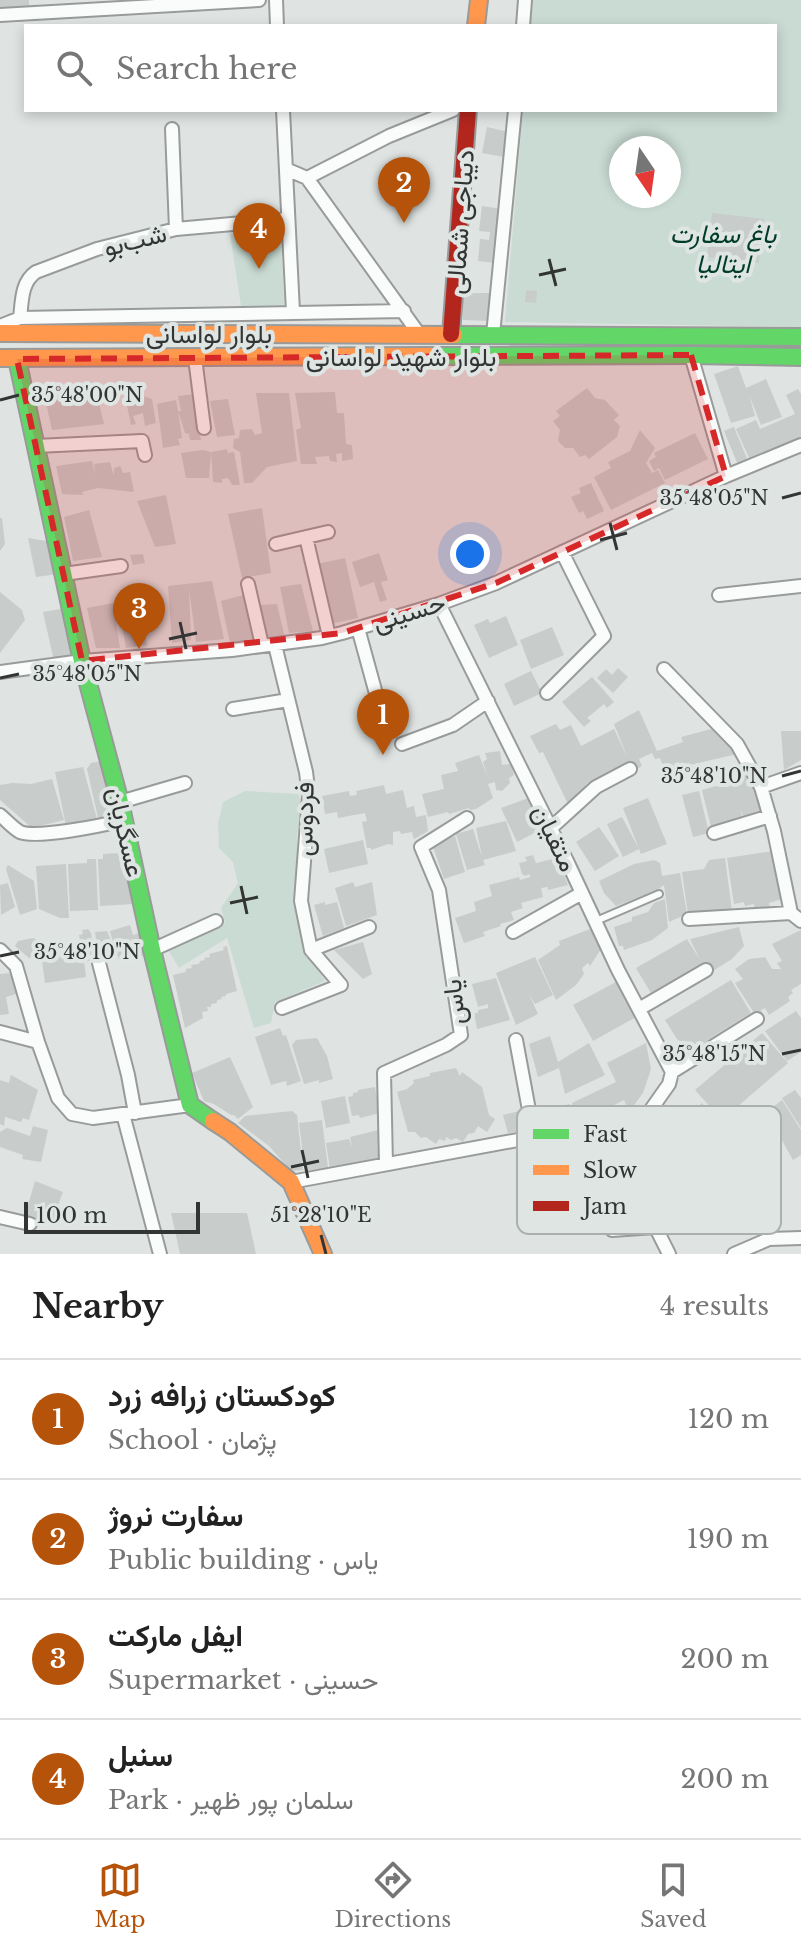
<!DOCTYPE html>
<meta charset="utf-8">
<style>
:root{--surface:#fff;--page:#f6f6f6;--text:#222;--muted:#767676;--line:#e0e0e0;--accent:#b45309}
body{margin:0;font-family:"Libre Baskerville",Vazirmatn,serif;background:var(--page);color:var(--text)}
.compass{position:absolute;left:609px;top:136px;width:72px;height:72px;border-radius:50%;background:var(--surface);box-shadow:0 4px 12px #0003;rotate:167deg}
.scale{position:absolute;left:24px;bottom:20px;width:176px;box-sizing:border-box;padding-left:8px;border:4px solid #333534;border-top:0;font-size:22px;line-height:28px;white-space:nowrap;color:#333534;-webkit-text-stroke:6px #dee5e2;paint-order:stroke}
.you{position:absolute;left:470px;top:554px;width:28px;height:28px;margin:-20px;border:6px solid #fff;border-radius:50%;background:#1a73e8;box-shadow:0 0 0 12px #1a73e833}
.badge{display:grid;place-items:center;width:52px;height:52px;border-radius:50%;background:var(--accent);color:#fff;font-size:26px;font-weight:700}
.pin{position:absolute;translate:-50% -66px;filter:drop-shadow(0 2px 4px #0008)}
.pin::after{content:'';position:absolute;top:42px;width:28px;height:24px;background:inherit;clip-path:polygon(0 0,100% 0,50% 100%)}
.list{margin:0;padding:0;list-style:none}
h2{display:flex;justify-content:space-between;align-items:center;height:104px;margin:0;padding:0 32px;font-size:34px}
h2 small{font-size:26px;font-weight:400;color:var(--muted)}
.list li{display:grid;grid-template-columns:52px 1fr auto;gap:24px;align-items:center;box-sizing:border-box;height:120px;padding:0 32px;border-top:2px solid var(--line)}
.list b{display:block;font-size:30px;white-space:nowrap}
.list p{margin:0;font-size:26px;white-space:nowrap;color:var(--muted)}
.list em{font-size:26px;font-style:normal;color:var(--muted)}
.icon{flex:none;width:44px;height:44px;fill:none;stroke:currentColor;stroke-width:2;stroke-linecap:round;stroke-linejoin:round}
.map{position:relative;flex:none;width:801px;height:1254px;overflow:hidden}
.search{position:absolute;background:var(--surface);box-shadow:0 4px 12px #0003;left:24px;right:24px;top:24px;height:88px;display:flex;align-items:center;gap:20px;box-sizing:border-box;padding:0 28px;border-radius:0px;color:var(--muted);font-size:30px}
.sheet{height:584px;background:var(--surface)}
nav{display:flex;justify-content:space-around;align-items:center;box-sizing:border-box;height:112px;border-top:2px solid var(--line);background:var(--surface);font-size:22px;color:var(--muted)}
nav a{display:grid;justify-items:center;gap:4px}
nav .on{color:var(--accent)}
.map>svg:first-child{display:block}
</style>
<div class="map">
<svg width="801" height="1254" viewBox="0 0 801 1254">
<rect width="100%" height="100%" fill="#dfe4e2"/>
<path fill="#c9dbd3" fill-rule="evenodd" d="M532,0H801V327L505,322L523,110H775V26H530ZM621,148H669V196H621Z
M281,228L284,305L241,306L230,234Z
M245,791L298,794L302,805L297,835V880L294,901L303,944L325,981L275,1002L271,1023L254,1028L227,938L179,968L167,948L225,923L221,908L238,883L233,862L219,848L218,824L223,802Z"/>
<path fill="#c8cccb" d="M0,0H29V7L0,9Z
M487,127L509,132L504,157L482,153Z
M482,206L502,209L495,263L478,261L480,239L489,240L490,232L479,231Z
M712,213L764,219L759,263L707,257Z
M526,290L537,291L536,303L525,302Z
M463,293H492V321L463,320Z
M738,366L746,388L766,379L782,417L761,425L749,395L755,416L731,423L714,374Z
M587,388L595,398L605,400L619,415L614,420L620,426L617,437L589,459L585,455L580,457L573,448H565L558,441L560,430L553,421L560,416L556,411Z
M798,389L801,394V440L751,462L736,429L756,420L760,429L795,414L786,395Z
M70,391L72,400L85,394L87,397L92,395L98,399L104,424L52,430L44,394Z
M335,392L337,413H344L346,444L352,445L353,459L342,461V453L336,454L337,462L330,461L329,456L315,457L317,464H301L296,430L301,428L295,393Z
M256,393H289L297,461L267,467L252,483H244L240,452L233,448L234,439L239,438L240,430L252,429L255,435L262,433Z
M195,394L201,440H190L189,434L185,433L178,411L182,438L178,439L180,445L163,448L157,404L176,400L178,411H181L178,396Z
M140,395L152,399L156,423L145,426L143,413L133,416L136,424L131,425L125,396Z
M228,399L235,435L217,437L210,401Z
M734,427L748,461L738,465L724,431Z
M640,430L655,448L646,463L652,473L658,470L665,483L611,510L594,477L611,468L608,462L630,451Z
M695,433L708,459L665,480L659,468L654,471L649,461L656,457L654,453Z
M227,449L228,453L234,452L240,485H232L228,478L222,479V483L213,482L211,452Z
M202,450L211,452L209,478H186L181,453Z
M92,461L95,474L94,464L110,462L114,476V468L120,466L123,473L130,472L134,492L98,488L82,492L83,495L62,494L56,466Z
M591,483L604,511L587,519L583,511L579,513L571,497L581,493L579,488Z
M166,495L176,544L155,547L137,501Z
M262,508L271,573L242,578L228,514Z
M89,510L102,557L73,561L64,517Z
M0,518H2L5,544L0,551Z
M28,538L53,542L58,574L36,577Z
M379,553L388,580L381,582L387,600L380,602L374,582L360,587L352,562Z
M143,554L145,563L133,565L130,555Z
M345,558L358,618L330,624L317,564Z
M212,581L224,639L196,642L189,588L191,640L172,643L168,586Z
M301,584L313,631L289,633L280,587Z
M0,592L22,610L25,620L0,653Z
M247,594L254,640L230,643L221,601Z
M113,603L120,648H96L87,608Z
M140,604L147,645L126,648L119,608Z
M277,604L285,638L266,639L259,605Z
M66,608L75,655L54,661L43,612Z
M506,616L518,645L489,658L474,625L488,619L490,623Z
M552,627L564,655L531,669L520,640Z
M618,668L628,677L613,693L597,678L606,669L612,675Z
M531,671L542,693L514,706L504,684Z
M592,677L614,702L607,708L604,704L587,718L591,721L584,727L562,702Z
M639,710L657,751L683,742L681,737L715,728L737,754L690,765L692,771L675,776L673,770L665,772L660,758L655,759L652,753L639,759L642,766L635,770L631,763L586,784L588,787L578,796L567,802L543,752L539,753L530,736L556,724L560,730L571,725L581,746L614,729L628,759L614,724Z
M781,731H801V760L784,770Z
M500,751L502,765L511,764L514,775L509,778L510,783L502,791L496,790L495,782L488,784L493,798L476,809L470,810L469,808L449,814L448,812L428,817L422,794L444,789L441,775L458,771L455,763L479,755L488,778L483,762L487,759L485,753Z
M108,760L118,819L99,822L87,769L91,763Z
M83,767L97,819L66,826L55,772Z
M750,774L766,814L745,820L740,809L743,819L711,827L702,790L731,782L730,779Z
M52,779L64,820L32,828L0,800V785L12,783L31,784Z
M384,785L386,794L403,790L407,808L414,806L416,817L426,815L428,831L414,839L412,832L401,834L400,831L393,832V845L388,844L371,850V848H367L362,822L367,821L365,813L338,818L337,812L325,814L322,796L349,791L350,796L357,795L356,791Z
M699,791L709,833L693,837L682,795Z
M531,797L546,827L517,842L501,808Z
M648,798L667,844L641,854L623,808Z
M622,817L639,849L623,857L607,824Z
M506,821L516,851L483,860L485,865L467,870L456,834L473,829L482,857L476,828Z
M599,827L619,856L595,871L576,842Z
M455,836L465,872L444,879L432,844Z
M363,840L368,864L329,873L324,849Z
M773,851L782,899L769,903L770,908L755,909L754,904L745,906L744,902L734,904L727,858Z
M119,853V857H131L133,904L100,906L98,859H103V854Z
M533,855L536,863L557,858L568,885L548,890V887L541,888L543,897L521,903L523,908L511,912L514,920L500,924L501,926L483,932L485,936L464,943L455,918L476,911L474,902L492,896L489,885L519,877L520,880L530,877V874L525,876L522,874L519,863L527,861L525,857Z
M725,858L732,911L709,910L688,914L682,872L704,869L709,860Z
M87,859H96L98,910L70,911L68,864L87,863Z
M654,860L660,863L662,876L680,873L687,914L669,922L664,885L654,892L616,906L604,893L599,881L634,864Z
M66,864L69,918H60L39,909L36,866Z
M8,865L34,881L37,909L20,915L6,869Z
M353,882L355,887L372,882L377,915L346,926L335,888Z
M8,883L15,907L1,915L0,885Z
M665,899L668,928L652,940L624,950L623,946H619L614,927L632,921V917L648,912L654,903Z
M325,902V905L337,902L344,928L323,936L314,905Z
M130,925L133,935L142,932L149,954L136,958V956L119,959L117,955L99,960L95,932L107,931L115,950L110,931Z
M595,927L603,946L590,966L588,963L582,968L584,974L576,985L556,1000L538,960L560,945L559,941Z
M739,927L744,946L732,959L708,974L652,995L636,968L687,939L700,960L690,939Z
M88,929L91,933L95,960L84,962L86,977L45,983L41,954L29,958L15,946L18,941L33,938L38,940L41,954L81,947L79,935L83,934L82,930Z
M801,930V984L791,990L793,993L788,997L790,1001L769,1015L765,1008L761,1010L762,1013L756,1016L735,983L743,979L735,969L749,959L765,957L772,969H781L777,963L782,961L772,944Z
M363,942L372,974L363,979L334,950Z
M227,946L237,991L226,994V996L221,997L222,999L217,1000V1003L211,1004V1007H207L208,1011L202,1012L203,1018L185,1028L173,975L186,972V969L192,968L191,965L199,964L200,961L205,960L204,958L210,957L209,954L224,950L223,947Z
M535,957L553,995L535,1004L529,994L538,1014L516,1025L496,973Z
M13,973L16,994L6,997L9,1014L0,1015V974Z
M496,978L510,1020L477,1029L474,1013H478V1010L488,1008V1004L478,1007L472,984Z
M731,980L751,1013L686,1053L665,1020Z
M616,982L638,1016L593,1041L573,1005Z
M796,1011L801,1018V1052L787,1061L765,1031Z
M280,1028L283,1036L286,1035L301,1081L287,1086L286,1081L271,1085L255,1037Z
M762,1033L788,1063L722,1120L695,1090Z
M550,1036L558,1062L589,1043L605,1075L565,1094L559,1068L538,1077L529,1044Z
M317,1038L327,1056L333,1079L319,1083V1080L304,1084L292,1045L296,1040Z
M646,1043L651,1069L643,1093L629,1112L624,1100L577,1124L572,1103L616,1082L607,1063Z
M230,1057L253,1107L238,1119L234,1115H231L214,1104L204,1101L192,1073Z
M456,1068L460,1076L462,1072L482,1087L489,1115L495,1119L487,1132L478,1126L474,1133L468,1134L463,1142L456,1138L451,1140L446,1137L445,1141L439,1139L436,1144L426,1137L421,1138L415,1132H408L397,1092L407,1089L414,1083L413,1080L430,1076V1073Z
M11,1075L38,1090L29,1120L23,1118L21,1122L5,1117L4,1126L0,1124V1080L9,1083Z
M375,1087L378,1104H380V1113L360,1118L359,1115L352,1116L348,1097L353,1096V1093L358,1092V1090Z
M795,1090L801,1098V1128L782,1098Z
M345,1096L350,1123L326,1128L321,1101Z
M782,1100L801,1130V1155L793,1160L766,1112Z
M702,1103L718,1121L706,1132L689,1114Z
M570,1104L577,1129L567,1132V1136L556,1139L548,1109Z
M528,1109L529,1130L508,1133L503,1115Z
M292,1111L297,1115L303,1170L291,1171L269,1146L238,1123L245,1116Z
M322,1120L328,1168L305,1171L299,1123Z
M33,1126L48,1130L41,1162L22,1159L23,1155L0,1147V1132L7,1128L30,1136Z
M378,1130L380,1160L330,1169L326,1143L349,1139L352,1147L350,1137Z
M35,1181L63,1192L52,1221L48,1219L46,1226L24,1219Z
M171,1213H247L256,1254H180Z"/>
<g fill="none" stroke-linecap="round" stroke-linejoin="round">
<g stroke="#999b9a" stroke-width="10">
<path id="lane" d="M596,921L659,894"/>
</g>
<g stroke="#999b9a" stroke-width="16">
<path id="street" d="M276,0L277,26
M0,15L259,0
M523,26L525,0
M283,110L293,312
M172,129L176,229
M286,169L307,178L419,334
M307,178L389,136L453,110
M20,318C22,302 21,282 36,272L97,249L176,229L288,219
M0,326L20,318L404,311
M493,335L515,110
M691,355L726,476
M195,358L204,428
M36,446L142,441L145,455
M306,537L329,636
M276,544L328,532
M64,574L121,566
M248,584L262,645
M719,595L801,586
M439,604L567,861L618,970L672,1072L669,1084L638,1128L647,1210L669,1254
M358,628L378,701
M275,645L306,772L309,796L301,901L311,950L341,985L282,1008
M664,669L737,744L761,787L774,831L791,913L801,921
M0,672L82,661L232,650L322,638L342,633L439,604L496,583L726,476L801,445
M547,693L604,636L562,552
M233,709L288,700
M402,744L453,725L488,701
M761,787L801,773
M120,802L185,783
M0,815C6,820 13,828 20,832C37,839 104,825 124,820
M551,828L596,787L630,769
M714,833L770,816
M689,919L791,913
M513,932L582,893
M0,950L16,966L38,1042L58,1098L72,1114L93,1118L190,1105
M152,950L216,921
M311,950L369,927
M99,963L128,1075L135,1113
M639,1009L706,970
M0,1032L38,1042
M672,1072L757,1019
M123,1114L160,1254
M573,1163L640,1160
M386,1164L384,1073L446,1045L461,1035L439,890L421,847L467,818
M291,1182L534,1137L516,1040
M0,1217L30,1224
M612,1230L655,1227
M734,1254L769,1239L801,1238"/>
</g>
<g stroke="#999b9a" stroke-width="20">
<path id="fast" d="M454,335L801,337
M432,356L691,355L801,357
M17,359L82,661L120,802L152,950L190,1105L213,1121"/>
</g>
<g stroke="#999b9a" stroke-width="20">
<path id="slow" d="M476,26L479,0
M0,333L454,335
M0,358L432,356
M213,1121L230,1132L291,1182L323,1254"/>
</g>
<g stroke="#999b9a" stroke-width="20">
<path id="jam" d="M451,334L468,110"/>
</g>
<use href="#lane" stroke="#fafbfb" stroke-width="6"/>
<use href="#street" stroke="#fafbfb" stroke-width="12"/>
<use href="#fast" stroke="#63d668" stroke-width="16"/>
<use href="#slow" stroke="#ff974d" stroke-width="16"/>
<use href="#jam" stroke="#b3261e" stroke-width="16"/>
</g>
<path fill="#d62828" fill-opacity="0.2" stroke="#d62828" stroke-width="6" stroke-dasharray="16 10" stroke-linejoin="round" d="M691,355L726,476L496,583L342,633L82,661L17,359Z"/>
<path fill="none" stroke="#333534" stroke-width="3" d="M549,259L556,286M539,275L566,269M0,400L19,395M782,498L801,493M610,523L617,550M600,540L627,533M180,622L186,649M169,639L197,633M0,678L19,674M782,776L801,771M241,886L247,914M230,903L258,897M0,956L19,952M782,1054L801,1050M302,1150L308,1178M291,1167L319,1161M321,1235L326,1254"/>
<g text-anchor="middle" stroke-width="8" stroke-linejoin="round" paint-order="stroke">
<g font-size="26" fill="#333534" stroke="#dee5e2">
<text transform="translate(460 222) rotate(-86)" y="9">دیباجی شمالی</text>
<text transform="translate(135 240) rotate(-14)" y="9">شب‌بو</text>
<text x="209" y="343">بلوار لواسانی</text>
<text x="401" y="366">بلوار شهید لواسانی</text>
<text transform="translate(409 612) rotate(-17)" y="9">حسینی</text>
<text transform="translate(304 819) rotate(-89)" y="9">فردوس</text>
<text transform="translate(126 832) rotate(77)" y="9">عسگریان</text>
<text transform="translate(555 838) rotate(64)" y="9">متقیان</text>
<text transform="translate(454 1002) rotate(-96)" y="9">یاس</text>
</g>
<g font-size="26" font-style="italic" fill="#003b29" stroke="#dee5e2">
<text x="723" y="243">باغ سفارت<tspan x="723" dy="30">ایتالیا</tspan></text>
</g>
</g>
<rect x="517" y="1106" width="264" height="128" rx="12" fill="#dee5e2" stroke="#abb0ae" stroke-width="2"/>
<rect x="533" y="1129" width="36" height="10" fill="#63d668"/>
<rect x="533" y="1165" width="36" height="10" fill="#ff974d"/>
<rect x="533" y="1201" width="36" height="10" fill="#b3261e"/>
<g font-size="22" fill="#333534">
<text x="583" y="1142">Fast</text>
<text x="583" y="1178">Slow</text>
<text x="583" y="1214">Jam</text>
</g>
<g font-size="20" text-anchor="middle" fill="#333534" stroke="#dee5e2" stroke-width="8" stroke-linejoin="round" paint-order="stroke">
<text x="87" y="402">35°48'00"N</text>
<text x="714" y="505">35°48'05"N</text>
<text x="87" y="681">35°48'05"N</text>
<text x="714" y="783">35°48'10"N</text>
<text x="87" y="959">35°48'10"N</text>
<text x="714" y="1061">35°48'15"N</text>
<text x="321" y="1222">51°28'10"E</text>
</g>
</svg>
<svg class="compass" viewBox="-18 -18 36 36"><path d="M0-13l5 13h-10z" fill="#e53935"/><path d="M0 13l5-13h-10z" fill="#767676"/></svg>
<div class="scale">100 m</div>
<div class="you"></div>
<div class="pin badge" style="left:383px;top:755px">1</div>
<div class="pin badge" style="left:404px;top:223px">2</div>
<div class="pin badge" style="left:139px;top:649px">3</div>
<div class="pin badge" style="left:259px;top:269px">4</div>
<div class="search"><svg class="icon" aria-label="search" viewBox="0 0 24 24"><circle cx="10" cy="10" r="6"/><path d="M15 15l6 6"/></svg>Search here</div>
</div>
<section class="sheet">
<h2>Nearby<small>4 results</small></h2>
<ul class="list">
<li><span class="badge">1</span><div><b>کودکستان زرافه زرد</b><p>School · پژمان</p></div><em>120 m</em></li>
<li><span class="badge">2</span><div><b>سفارت نروژ</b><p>Public building · یاس</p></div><em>190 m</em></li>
<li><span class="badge">3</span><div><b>ایفل مارکت</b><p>Supermarket · حسینی</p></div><em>200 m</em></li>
<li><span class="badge">4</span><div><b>سنبل</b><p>Park · سلمان پور ظهیر</p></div><em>200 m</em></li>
</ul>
</section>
<nav>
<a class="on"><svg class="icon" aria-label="map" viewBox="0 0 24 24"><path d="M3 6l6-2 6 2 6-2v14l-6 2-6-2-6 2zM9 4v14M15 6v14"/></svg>Map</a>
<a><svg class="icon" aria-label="directions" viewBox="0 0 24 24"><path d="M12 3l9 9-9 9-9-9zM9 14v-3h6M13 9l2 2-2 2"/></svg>Directions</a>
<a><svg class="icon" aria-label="saved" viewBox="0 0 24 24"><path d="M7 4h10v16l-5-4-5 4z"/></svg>Saved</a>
</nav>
